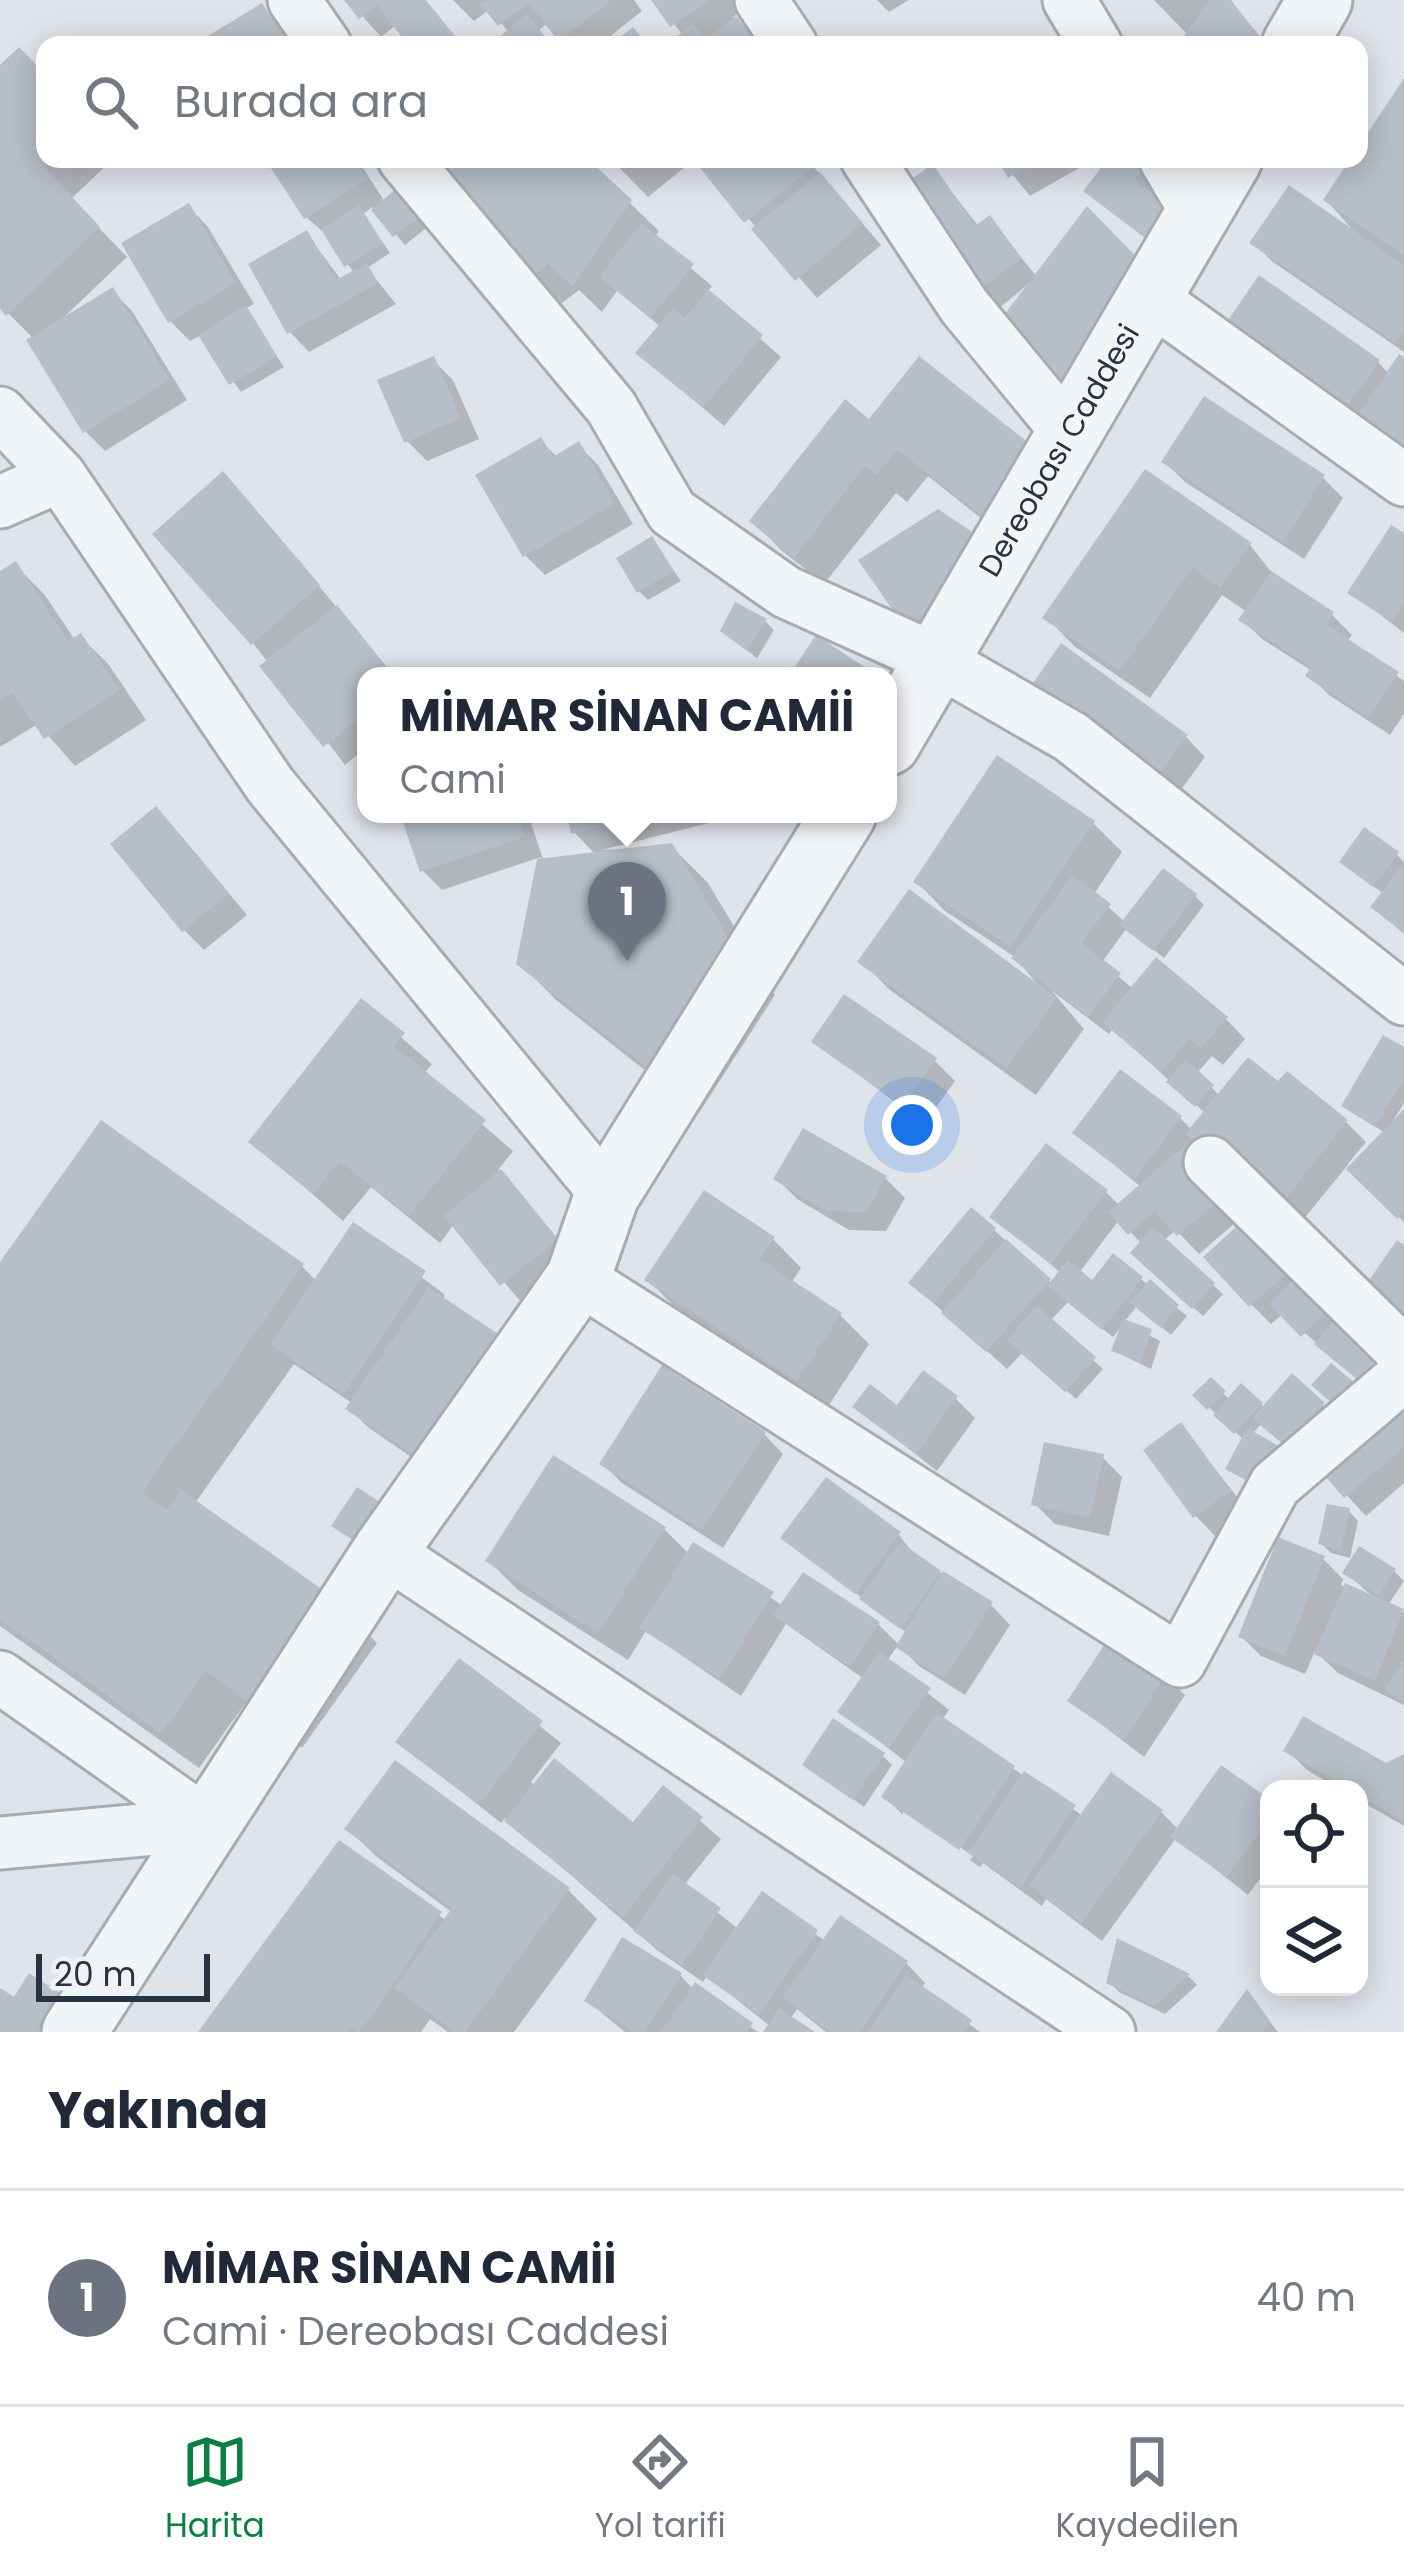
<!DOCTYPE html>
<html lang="tr">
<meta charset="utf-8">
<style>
:root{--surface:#fff;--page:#f2f2f3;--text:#1f2937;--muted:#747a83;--line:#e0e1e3;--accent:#0b8043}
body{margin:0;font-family:Poppins,sans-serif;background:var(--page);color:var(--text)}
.controls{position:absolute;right:36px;bottom:36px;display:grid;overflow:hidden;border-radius:24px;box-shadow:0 6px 30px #0003}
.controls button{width:108px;height:108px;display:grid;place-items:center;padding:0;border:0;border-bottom:3px solid var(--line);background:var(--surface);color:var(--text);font:60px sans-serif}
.scale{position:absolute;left:36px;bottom:30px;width:174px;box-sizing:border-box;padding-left:12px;border:6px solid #263442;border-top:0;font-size:33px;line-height:42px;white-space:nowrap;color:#263442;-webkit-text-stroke:9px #eff3f7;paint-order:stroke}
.you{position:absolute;left:912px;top:1125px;width:42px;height:42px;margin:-30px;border:9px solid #fff;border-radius:50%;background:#1a73e8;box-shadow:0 0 0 18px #1a73e833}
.badge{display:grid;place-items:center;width:78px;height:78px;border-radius:50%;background:var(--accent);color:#fff;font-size:39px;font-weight:700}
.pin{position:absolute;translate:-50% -99px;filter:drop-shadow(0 3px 6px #0008)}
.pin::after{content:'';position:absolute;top:63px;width:42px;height:36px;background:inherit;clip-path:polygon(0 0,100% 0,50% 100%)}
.popup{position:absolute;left:357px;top:667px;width:540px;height:156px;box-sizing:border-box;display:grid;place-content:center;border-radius:24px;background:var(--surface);filter:drop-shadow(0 3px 9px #0005);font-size:39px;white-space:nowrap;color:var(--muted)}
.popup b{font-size:45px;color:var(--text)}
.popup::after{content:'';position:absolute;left:50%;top:100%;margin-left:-24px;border:24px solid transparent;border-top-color:var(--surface)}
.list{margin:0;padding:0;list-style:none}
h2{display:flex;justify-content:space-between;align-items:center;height:156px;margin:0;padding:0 48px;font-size:51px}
h2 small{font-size:39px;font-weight:400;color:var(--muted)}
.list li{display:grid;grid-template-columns:78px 1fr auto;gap:36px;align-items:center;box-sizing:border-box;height:216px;padding:0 48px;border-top:3px solid var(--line)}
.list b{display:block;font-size:45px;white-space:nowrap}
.list p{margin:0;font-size:39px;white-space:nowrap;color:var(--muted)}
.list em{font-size:39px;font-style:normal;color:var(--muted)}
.icon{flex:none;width:66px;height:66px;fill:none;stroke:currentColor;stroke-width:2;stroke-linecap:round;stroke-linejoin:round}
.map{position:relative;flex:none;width:1404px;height:2032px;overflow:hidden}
.search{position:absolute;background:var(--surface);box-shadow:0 6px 30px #0003;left:36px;right:36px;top:36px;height:132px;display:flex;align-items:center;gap:30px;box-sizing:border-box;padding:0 42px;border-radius:24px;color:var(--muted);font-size:45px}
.sheet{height:372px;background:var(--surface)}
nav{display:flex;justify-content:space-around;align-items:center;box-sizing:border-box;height:168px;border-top:3px solid var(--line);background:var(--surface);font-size:33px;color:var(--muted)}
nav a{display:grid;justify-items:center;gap:6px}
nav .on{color:var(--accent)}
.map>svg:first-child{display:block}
</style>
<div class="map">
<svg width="1404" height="2032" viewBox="0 0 1404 2032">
<rect width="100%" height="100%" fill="#dfe4ea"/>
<path fill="#0003" d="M348,0H424L462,45H412L396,25L381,37Z
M453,0H634L642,11L599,45H566L548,23L539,30L550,45H501L509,32L489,10L474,21Z
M655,0H738L744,9L733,17L761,45H671L683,35Z
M877,0H909L889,12Z
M1154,0H1230L1267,45H1181L1188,35Z
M262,6L293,45H198Z
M0,69L45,77V159H113L71,199L127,257L64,317L112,291L132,311L187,400L105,451L85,431L34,339L0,305Z
M1404,83V352L1273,262L1253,242L1359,237L1326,200L1359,159Z
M269,159H357L385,202H405L426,228L405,245L372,207L363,214L390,253L367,268L396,304L309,352L290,332L307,234L342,281L355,274L328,236L306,217Z
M441,159H584L659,231L654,237L712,286L707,292L781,357L724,426L639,353L661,327L617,291L602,312L579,290L558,306Z
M611,159H695L648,197Z
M697,159H807L881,245L817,298Z
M1000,159H1095L1030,196Z
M1112,159L1170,178L1154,199L1170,258L1087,191Z
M933,168L979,227L990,219L1037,277L992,314Z
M189,207L208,227L254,304L245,309L284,367L241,392L201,335L190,341L170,321Z
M1244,352L1378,362L1389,374L1404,360V483Z
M433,360L453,380L479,439L427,461L407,441Z
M1204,400L1323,478L1343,498L1304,559L1185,482L1165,462Z
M870,423L1033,450L1011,542L928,476L907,502L896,493L824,584L781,550L753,521Z
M541,441L557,457L578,445L598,465L633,524L545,575L525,555Z
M243,495L394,676H366V748L345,765L253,643Z
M1404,537V633L1351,592Z
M652,540L681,581L648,600L639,591Z
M1250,545L1276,578L1332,615L1352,635L1347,642L1404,681V714L1390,735L1329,695L1309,675L1312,671L1262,639L1242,619L1247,612L1222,595L1150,698L1074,646L1046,617Z
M15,565L44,594L75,640L81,637L109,665L146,720L75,766L38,724L0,747V574Z
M765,621L774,630L757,658L733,640Z
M1032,690L1186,737L1205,757L1175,798Z
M403,814H528L544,862L596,855L574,832L570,814H720L717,821L602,850L671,846L708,883L775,995L699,1113L556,1000L520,963L541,857L442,890L422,870Z
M1093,823L1122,852L1094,894L1125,922L1195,896L1204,905L1164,958L1127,928L1102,962L1133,989L1226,1019L1245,1039L1223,1065L1212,1056L1197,1073L1220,1096L1278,1085L1346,1122L1366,1142L1347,1165L1351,1168L1385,1133L1345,1106L1404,1051V1103L1394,1119L1404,1113V1222L1347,1166L1298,1226L1243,1216L1199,1254L1176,1230L1163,1241L1223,1294L1203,1316L1143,1262L1142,1244L1119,1220L1079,1273L1092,1284L1113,1257L1187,1316L1171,1335L1137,1306L1124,1322L1160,1341L1151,1369L1114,1351L1123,1324L1113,1337L1068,1302L1050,1321L1103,1369L1076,1399L1023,1352L1007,1369L921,1292L994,1230L1052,1284L1061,1273L993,1217L1106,1192L1120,1206L1141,1187L1076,1133L1180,1118L1192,1130L1206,1114L1113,1029L1109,1034L1051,990L1084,1029L1036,1095L890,990L861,961L1042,990L1015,957L945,911L917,882Z
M176,830L247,915L204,950L184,930Z
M1397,855L1404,862V934L1374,907L1384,894L1352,871Z
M361,1003L432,1064L424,1074L513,1151L498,1170L575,1261L522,1303L454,1224L440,1243L371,1187L343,1221L252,1141Z
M814,1041L935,1061L955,1081L924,1124Z
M885,1178L905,1198L886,1231L849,1230L797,1199L777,1179Z
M1246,1221L1344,1312L1328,1353L1283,1314L1271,1324L1252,1305Z
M353,1226L444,1294L439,1476L369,1428L349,1409L352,1403L294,1364L195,1503L341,1606L377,1643L302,1748L244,1705L199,1768L0,1626V1268L302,1266L316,1281Z
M773,1239L801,1268L791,1283L840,1315L869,1344L827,1408L677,1309L648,1280Z
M1292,1377L1332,1414L1297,1454L1262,1423L1252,1434L1274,1498L1229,1468L1244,1440L1196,1395L1211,1381L1230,1400L1241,1387L1265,1408Z
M956,1399L975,1418L937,1471L856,1407L898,1409Z
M1404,1418V1483L1366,1516L1322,1469Z
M1181,1426L1249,1512L1215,1536L1196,1516Z
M764,1434L783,1454L723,1548L622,1483L602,1463Z
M1102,1457L1122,1477L1109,1536L1055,1524L1035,1504Z
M1349,1511L1358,1521L1350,1558L1331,1553L1321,1543Z
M664,1529L689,1554L694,1546L783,1606L878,1624L899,1645L907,1633L784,1537L899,1535L916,1557L991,1605L1010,1625L965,1695L919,1666L898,1645L887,1661L949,1710L942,1720L1083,1816L1161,1812L1179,1830L1269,1803V1866L1248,1895L1176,1838L1102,1941L1046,1899L1042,1906L983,1863L980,1867L970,1860L973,1856L903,1808V1815L885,1797L907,1763L841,1711L864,1679L786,1624L741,1696L646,1631L628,1660L518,1590L489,1561Z
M1323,1559L1343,1579L1341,1585L1378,1601L1346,1573L1394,1571L1404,1581L1388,1605L1404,1612V1705L1338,1673L1315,1651L1305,1674L1261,1656L1241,1636Z
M460,1662L561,1743L531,1782L536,1786L634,1826L663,1789L721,1839L684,1885L738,1929L762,1895L825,1941L906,1963L925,1983L921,1989L980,2032H826L797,2009L790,2019L809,2032H766L770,2026L707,1976L703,1982L657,1950L505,1818L501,1823L399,1742Z
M1165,1676L1185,1695L1144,1757L1071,1701Z
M1287,1750L1386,1767L1404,1758V1826L1359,1800V1789H1339L1307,1770Z
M883,1756L892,1765L864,1807L806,1765Z
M348,1829L568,1890L597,1919L514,2032H448L430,2019L421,2032H202L339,1844L447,1921L453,1913L377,1857Z
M1119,1942L1189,1977L1197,1985L1165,2014L1119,1992L1110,1982Z
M680,1975L694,1990L758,2032H625L587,2001Z
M1256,2003L1278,2032H1219Z"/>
<path fill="#b6bec7" d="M344,0H426L462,45H408L377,5L359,19Z
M486,0H611L559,42L529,3L498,26L480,4Z
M651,0H710L670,27Z
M1209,0H1231L1265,45H1178Z
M262,3L289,45H193Z
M527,14L552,45H497L494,41Z
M736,16L760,45H666L693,23L706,38Z
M633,27L648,45H610Z
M19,47L45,74V159H54L45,168L100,227L6,316L0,309V65Z
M1404,78V255L1323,200L1350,159H1359V146Z
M265,159H354L367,179L304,219Z
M437,159H588L632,200L572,286L548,264L527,280Z
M693,159H807L813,167L744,223Z
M997,159H1041L1008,178Z
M1108,159H1150L1134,180L1173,209L1149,241L1083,191Z
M933,164L975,226L990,215L1022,259L970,296L897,189Z
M820,172L863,223L795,281L751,229Z
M1289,185L1404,265V330L1395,342L1249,243Z
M396,189L419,218L393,237L371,210Z
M189,203L236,283L168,323L121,243Z
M359,205L383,243L344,267L321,229Z
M1087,206L1154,275L1068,407L998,323Z
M641,223L694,264L651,318L599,277Z
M307,230L336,280L367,263L378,283L287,334L248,264Z
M1259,275L1380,360L1340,417L1220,332Z
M113,287L170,380L83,433L26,340Z
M708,289L763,335L703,408L635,353L673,308L685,318Z
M246,305L277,356L229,385L198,335Z
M1399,354L1404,357V445L1389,466L1344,436Z
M434,356L461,418L404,443L377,380Z
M919,356L1035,448L981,515L897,450L877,475L865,466L794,558L749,521L845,399L869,419Z
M1204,396L1325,475L1283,542L1161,462Z
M541,437L553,457L579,441L615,503L523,557L475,475Z
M1145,469L1252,543L1220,588L1192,568L1120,671L1042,618Z
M223,471L320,585L251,645L152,534Z
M938,509L993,546L952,618L907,631L858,560Z
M1391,525L1404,533V603L1392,622L1347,593Z
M652,536L674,571L637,593L616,558Z
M16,561L68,641L81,633L119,690L44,739L13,693L0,701V571Z
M1271,571L1334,612L1326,625L1399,672L1369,718L1305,676L1311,667L1238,620Z
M735,602L767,619L747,651L720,631Z
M337,605L394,676H366V713L323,747L259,666Z
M816,635L878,676H789Z
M1061,643L1188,735L1154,781L1028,690Z
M997,755L1095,821L1011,947L913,882Z
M156,806L229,893L182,932L110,844Z
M400,814H517L525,837L420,872Z
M567,814H642V816L571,834Z
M1364,827L1399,852L1373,887L1339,862Z
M672,843L740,957L661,1079L516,964L537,859Z
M1404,863V933L1370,907Z
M1163,868L1197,894L1153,951L1119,925Z
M1073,875L1111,904L1081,943L1121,973L1088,1017L1011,958Z
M909,889L1057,998L1006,1068L857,962Z
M1156,957L1228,1017L1201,1048L1190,1038L1161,1072L1102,1022Z
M844,994L937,1058L903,1106L811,1042Z
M361,998L405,1033L394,1046L486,1120L409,1216L340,1161L313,1194L248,1142Z
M1383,1035L1404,1047V1079L1375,1127L1341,1106Z
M1248,1057L1278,1081L1287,1071L1348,1120L1277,1209L1185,1134Z
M1186,1059L1214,1085L1195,1107L1166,1082Z
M1120,1069L1182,1116L1134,1180L1072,1133Z
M1404,1109V1212L1397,1219L1346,1169Z
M101,1120L304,1264L142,1492L167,1509L181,1490L343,1604L265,1714L206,1671L161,1734L0,1619V1262Z
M803,1128L887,1176L866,1212L826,1211L773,1179Z
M1046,1143L1108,1190L1051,1264L989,1217Z
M1183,1147L1226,1194L1177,1236L1155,1211L1128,1235L1108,1212Z
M501,1169L558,1239L500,1286L444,1216Z
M704,1190L775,1237L760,1259L842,1313L797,1381L644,1280Z
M971,1207L996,1228L933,1303L908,1283Z
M1247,1217L1293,1268L1249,1307L1203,1257Z
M353,1222L426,1271L343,1394L270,1345Z
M1153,1227L1215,1283L1192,1309L1130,1253Z
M1006,1239L1051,1279L986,1352L941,1313Z
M1397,1240L1404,1245V1322L1361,1292Z
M1113,1253L1143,1277L1102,1330L1047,1286L1068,1260L1092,1280Z
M1305,1268L1337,1300L1301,1337L1269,1304Z
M1150,1279L1179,1305L1161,1328L1130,1303Z
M428,1287L501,1336L418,1458L345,1409Z
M1037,1306L1096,1357L1065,1392L1006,1340Z
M1343,1310L1403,1361L1375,1394L1314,1344Z
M1123,1319L1152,1329L1141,1362L1111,1351Z
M1331,1363L1361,1388L1341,1411L1311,1385Z
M662,1365L766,1432L702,1530L599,1464Z
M923,1370L958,1396L916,1454L852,1407L870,1384L897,1405Z
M1292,1373L1325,1403L1286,1447L1252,1418Z
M1211,1377L1226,1391L1207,1410L1192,1395Z
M1241,1383L1263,1403L1234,1434L1213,1415Z
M1393,1403L1404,1415V1447L1344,1498L1318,1468Z
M1181,1422L1231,1491L1193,1518L1143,1450Z
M1247,1428L1286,1450L1264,1490L1225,1469Z
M1044,1442L1104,1454L1090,1518L1031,1505Z
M553,1455L666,1527L598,1633L485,1561Z
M826,1477L901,1532L855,1594L780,1538Z
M357,1487L389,1508L362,1546L331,1526Z
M1327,1504L1350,1508L1341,1550L1318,1544Z
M1278,1537L1325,1556L1285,1656L1238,1637Z
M693,1542L774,1592L720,1679L639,1628Z
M900,1542L941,1571L900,1629L859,1599Z
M1359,1546L1396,1569L1379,1596L1342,1573Z
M943,1571L993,1602L944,1678L895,1647Z
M803,1572L880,1622L850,1667L773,1615Z
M1345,1583L1404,1609L1375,1681L1314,1654Z
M1111,1635L1167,1673L1124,1740L1067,1701Z
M879,1652L931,1688L889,1748L837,1712Z
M459,1658L543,1721L479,1805L395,1742Z
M1404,1661V1702L1385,1690Z
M937,1713L1015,1766L959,1850L881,1797Z
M1303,1716L1386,1763L1404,1754V1821L1359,1795V1789H1349L1283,1751Z
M833,1718L885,1753L853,1800L802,1765Z
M554,1758L633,1822L663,1785L703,1817L623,1917L504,1821Z
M395,1760L570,1888L465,2032H454L395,1988L452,1908L344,1829Z
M1221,1765L1269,1799V1819L1227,1877L1170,1837Z
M1024,1771L1076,1805L1021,1888L968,1853Z
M1111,1772L1163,1810L1081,1923L1029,1886Z
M339,1840L442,1912L360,2032L352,2027L348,2032H198Z
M673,1874L721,1908L682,1965L633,1931Z
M762,1891L818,1930L759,2015L702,1975Z
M840,1915L908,1961L859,2032H831L782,1998Z
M622,1937L682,1973L645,2032H633L584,2001Z
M1117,1938L1190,1974L1154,2006L1106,1983Z
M29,1973L74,2002L54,2032H0V1988L14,1997Z
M906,1975L972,2020L964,2032H868Z
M695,1982L753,2023L747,2032H661Z
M1247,1989L1270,2021L1262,2032H1216Z
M779,2008L815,2032H763Z"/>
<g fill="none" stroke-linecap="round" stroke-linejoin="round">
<g stroke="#a4acb4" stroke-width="57">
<path id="minor" d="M294,0L325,45
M761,0L791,45
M1069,0L1096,45
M404,159L611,407L672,512L786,592L939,661L1071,737L1404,999
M867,159L964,306L1070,435
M1165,159L1198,215
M1152,299L1404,480
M0,413L60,476L270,785L607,1195
M0,502L60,476
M1210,1162L1404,1353
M578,1278L1180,1661L1275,1485L1404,1375
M385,1551L1109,2032
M0,1677L208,1824
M0,1843L208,1824"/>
</g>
<g stroke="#a4acb4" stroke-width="69">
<g id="tertiary">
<path d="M1294,45L1320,0"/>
<path id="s1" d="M888,743L1230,159"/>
<path d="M74,2032L385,1551L578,1278L607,1195L844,814"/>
</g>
</g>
<use href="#minor" stroke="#f2f5f8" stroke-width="51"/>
<use href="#tertiary" stroke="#f2f5f8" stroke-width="63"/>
</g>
<g text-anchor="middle" stroke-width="10" stroke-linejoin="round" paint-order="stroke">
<g font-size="30" fill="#263442" stroke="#eff3f7">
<text dy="10" stroke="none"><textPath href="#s1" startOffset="339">Dereobası Caddesi</textPath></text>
</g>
</g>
</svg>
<div class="controls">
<button><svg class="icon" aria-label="locate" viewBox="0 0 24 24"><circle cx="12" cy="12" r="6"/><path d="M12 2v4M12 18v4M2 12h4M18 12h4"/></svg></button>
<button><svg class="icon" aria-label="layers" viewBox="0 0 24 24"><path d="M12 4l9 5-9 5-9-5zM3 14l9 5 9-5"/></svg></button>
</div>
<div class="scale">20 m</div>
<div class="you"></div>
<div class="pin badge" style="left:627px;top:961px;background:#6b7280">1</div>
<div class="popup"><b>MİMAR SİNAN CAMİİ</b>Cami</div>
<div class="search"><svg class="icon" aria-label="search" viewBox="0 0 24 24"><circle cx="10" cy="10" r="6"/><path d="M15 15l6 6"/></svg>Burada ara</div>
</div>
<section class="sheet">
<h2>Yakında<small></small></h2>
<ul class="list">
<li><span class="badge" style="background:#6b7280">1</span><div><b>MİMAR SİNAN CAMİİ</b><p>Cami · Dereobası Caddesi</p></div><em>40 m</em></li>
</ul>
</section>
<nav>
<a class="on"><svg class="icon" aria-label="map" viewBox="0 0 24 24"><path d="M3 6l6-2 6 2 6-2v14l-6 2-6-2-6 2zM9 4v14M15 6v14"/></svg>Harita</a>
<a><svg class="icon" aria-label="directions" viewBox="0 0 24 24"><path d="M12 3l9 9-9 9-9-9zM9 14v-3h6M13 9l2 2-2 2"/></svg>Yol tarifi</a>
<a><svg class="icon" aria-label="saved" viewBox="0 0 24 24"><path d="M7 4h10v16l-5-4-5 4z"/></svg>Kaydedilen</a>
</nav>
